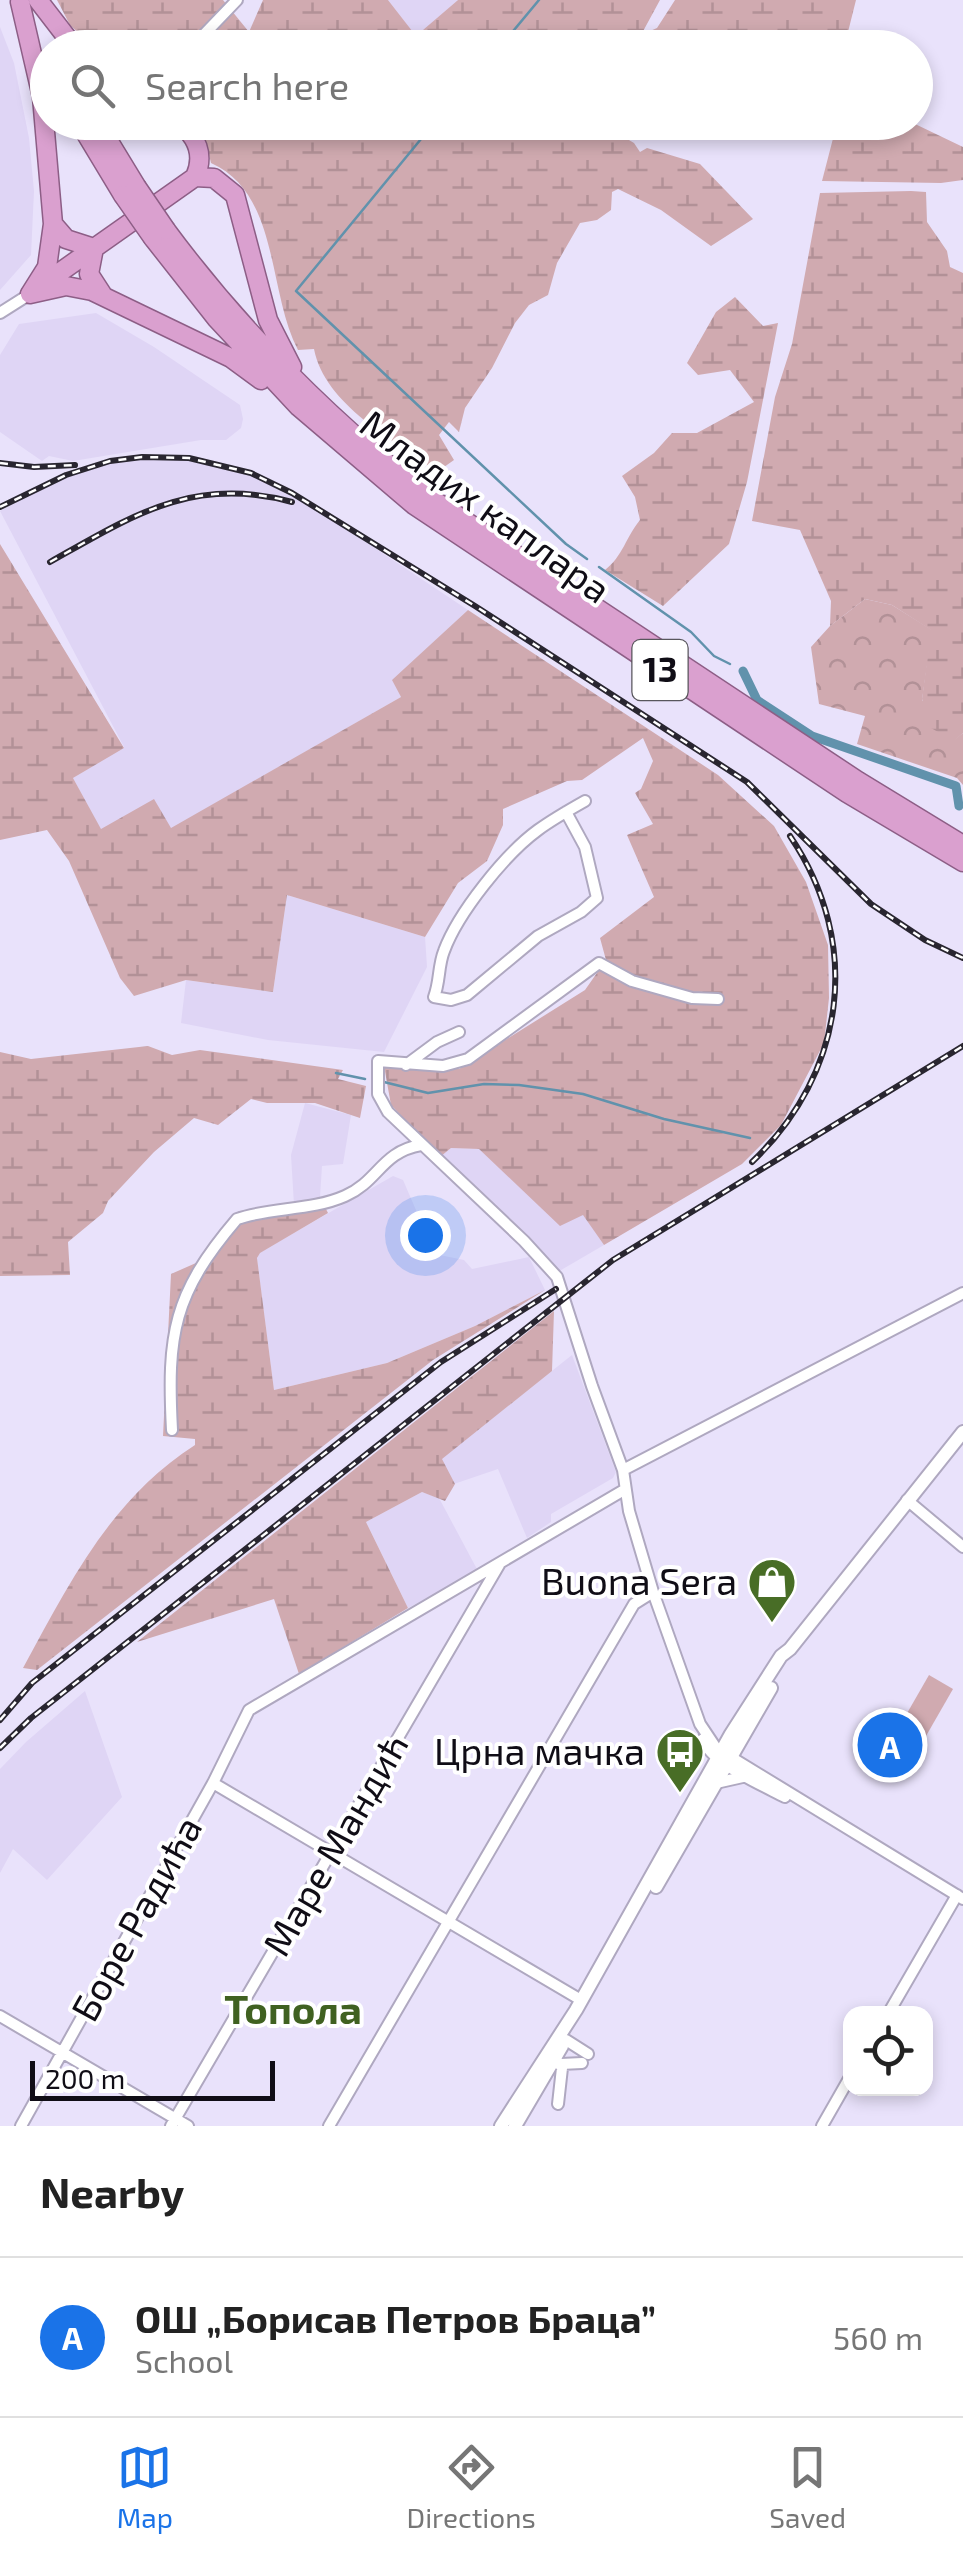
<!DOCTYPE html>
<meta charset="utf-8">
<style>
:root{--surface:#fff;--page:#f2f2f2;--text:#222;--muted:#767676;--line:#e0e0e0;--accent:#1a73e8}
body{margin:0;font-family:"Exo 2",sans-serif;background:var(--page);color:var(--text)}
.controls{position:absolute;right:30px;bottom:30px;display:grid;overflow:hidden;border-radius:20px;box-shadow:0 5px 15px #0003}
.controls button{width:90px;height:90px;display:grid;place-items:center;padding:0;border:0;border-bottom:2px solid var(--line);background:var(--surface);color:var(--text);font:50px sans-serif}
.scale{position:absolute;left:30px;bottom:25px;width:245px;box-sizing:border-box;padding-left:10px;border:5px solid #100d16;border-top:0;font-size:28px;line-height:35px;white-space:nowrap;color:#100d16;-webkit-text-stroke:8px #fff;paint-order:stroke}
.you{position:absolute;left:425px;top:1235px;width:35px;height:35px;margin:-25px;border:8px solid #fff;border-radius:50%;background:#1a73e8;box-shadow:0 0 0 15px #1a73e833}
.badge{display:grid;place-items:center;width:65px;height:65px;border-radius:50%;background:var(--accent);color:#fff;font-size:32px;font-weight:700}
.pin{position:absolute;translate:-50% -50%;border:5px solid #fff;box-shadow:0 2px 10px #0006}
.list{margin:0;padding:0;list-style:none}
h2{display:flex;justify-content:space-between;align-items:center;height:130px;margin:0;padding:0 40px;font-size:42px}
h2 small{font-size:32px;font-weight:400;color:var(--muted)}
.list li{display:grid;grid-template-columns:65px 1fr auto;gap:30px;align-items:center;box-sizing:border-box;height:160px;padding:0 40px;border-top:2px solid var(--line)}
.list b{display:block;font-size:38px;white-space:nowrap}
.list p{margin:0;font-size:32px;white-space:nowrap;color:var(--muted)}
.list em{font-size:32px;font-style:normal;color:var(--muted)}
.icon{flex:none;width:55px;height:55px;fill:none;stroke:currentColor;stroke-width:2;stroke-linecap:round;stroke-linejoin:round}
.map{position:relative;flex:none;width:963px;height:2126px;overflow:hidden}
.search{position:absolute;background:var(--surface);box-shadow:0 5px 15px #0003;left:30px;right:30px;top:30px;height:110px;display:flex;align-items:center;gap:25px;box-sizing:border-box;padding:0 35px;border-radius:55px;color:var(--muted);font-size:38px}
.sheet{height:290px;background:var(--surface)}
nav{display:flex;justify-content:space-around;align-items:center;box-sizing:border-box;height:140px;border-top:2px solid var(--line);background:var(--surface);font-size:28px;color:var(--muted)}
nav a{display:grid;justify-items:center;gap:5px}
nav .on{color:var(--accent)}
.map>svg:first-child{display:block}
</style>
<div class="map">
<svg width="963" height="2126" viewBox="0 0 963 2126">
<defs>
<pattern id="forest-crowns" width="20" height="18" patternUnits="userSpaceOnUse" patternTransform="scale(2.5)"><rect width="20" height="18" fill="#d0aab0"/><path d="M2 6a3 3 0 1 1 6 0M12 15a3 3 0 1 1 6 0" fill="none" stroke="#b29197"/></pattern>
<pattern id="wetland-marsh" width="20" height="14" patternUnits="userSpaceOnUse" patternTransform="scale(2.5)"><rect width="20" height="14" fill="#d0aab0"/><path d="M1 5h8M5 5V1M11 12h8M15 12V8" fill="none" stroke="#b29197"/></pattern>
</defs>
<rect width="100%" height="100%" fill="#e9e2fb"/>
<path fill="#dfd5f5" d="M388,0H458L416,37Z
M0,27L14,63L29,138L34,191L31,255L0,290Z
M96,313L154,347L240,405L243,419L241,428L226,440H201L73,461L49,456L42,461L0,432V355L19,324Z
M168,456L251,473L292,493L468,610L393,680L401,697L171,829L101,830L73,778L124,747L0,511L66,475L110,461Z
M287,895L425,937L427,967L384,1052L268,1040L181,1023L186,980L273,992Z
M305,1103L351,1115L343,1164L322,1166L320,1197L294,1205L291,1155Z
M451,1148L479,1149L560,1225L583,1214L604,1245L556,1273L542,1253L440,1157Z
M393,1176L403,1180L435,1254L464,1260L472,1269L529,1257L545,1290L475,1326L387,1363L274,1390L257,1259L259,1253Z
M572,1355L616,1472L613,1478L551,1514V1522L527,1538L498,1469L451,1485L441,1459Z
M422,1492L439,1498L478,1571L408,1608L366,1522Z
M85,1691L122,1797L47,1880L13,1849L0,1873V1769L26,1742Z"/>
<path fill="url(#forest-crowns)" d="M865,599L892,605L932,630L922,700L954,740L963,733V785L957,778L857,744L865,716L819,704L811,647L830,626Z"/>
<path fill="url(#wetland-marsh)" d="M57,0H223L249,32L263,0H388L416,36L458,0H660L641,35L657,28L675,0H856L844,48L94,47L70,25Z
M197,123H611L612,130L634,143L640,152L647,148L700,164L753,219L711,246L661,210L618,189L612,192L611,210L597,220L580,223L557,263L548,295L529,305L515,323L492,368L465,408L459,432L449,422L439,435L454,460L437,472C393,439 325,405 314,349L298,350C267,291 280,194 211,163L202,126Z
M837,123H913L963,147V180L941,183L822,181Z
M911,191L926,192L927,222L947,251L950,267L963,273V733L954,741L931,728L922,699L931,630L892,605L865,599L830,626L831,601L800,530L752,521L775,397L792,344L820,193Z
M735,297L763,326L778,323L747,482L729,544L663,606L605,570C623,556 626,537 640,520L635,497L622,476L654,453L672,433H697L754,402L730,370L698,375L687,363L716,312Z
M0,544L124,748L73,778L101,829L154,799L171,828L401,697L392,680L468,610L718,775L774,826L806,882L828,945L829,998L824,1043L781,1125L742,1164L604,1245L583,1215L560,1226L479,1149L451,1148L440,1157L391,1105L384,1066L459,1069L585,990L606,960L600,938L654,897L627,835L653,824L635,793L641,789L653,761L643,738L582,780L567,781L503,809V825L487,861L458,883L425,937L287,895L273,992L186,980L134,996L120,978L69,861L47,830L0,840Z
M148,1046L172,1055L200,1050L343,1070L338,1079L366,1086L360,1118L315,1103H267L251,1099L218,1125L194,1118L154,1152L108,1201L103,1213L68,1242L70,1275L0,1276V1052L31,1059Z
M320,1197L328,1213L260,1253L257,1258L274,1390L387,1363L475,1326L545,1290L433,1360L37,1670L23,1668C70,1582 110,1500 195,1445V1439L163,1436L171,1274L205,1259L239,1211L271,1210Z
M554,1311L552,1371L442,1459L455,1484L445,1501L422,1492L366,1522L408,1608L299,1674L274,1599L137,1642Z"/>
<path fill="#d0aab0" d="M929,1675L953,1689L926,1736L902,1722Z"/>
<g fill="none" stroke-linecap="round" stroke-linejoin="round">
<path stroke="#6192ac" stroke-width="2.5" d="M499,48L539,0
M435,122L296,291L566,544L587,559
M599,567L691,632L714,656L730,664
M336,1073L365,1079
M384,1082L428,1093L484,1084L519,1085L583,1094L664,1119L750,1138"/>
<path stroke="#6192ac" stroke-width="9" d="M743,671L757,700L812,736L956,786L959,806"/>
<g stroke="#afa8c0" stroke-width="14">
<path id="minor" d="M191,48L237,0
M0,313L30,294
M566,812L585,847L597,898L581,912L538,936L467,995L451,1000L434,997C440,982 438,966 444,951C458,913 505,854 538,830C553,819 569,810 585,801
M718,999L692,998L632,981L599,963L468,1059L443,1066L378,1061V1094L388,1112L524,1241L557,1277L592,1386L623,1470L629,1511L653,1592L700,1724L716,1748L963,1899
M406,1065L437,1042L459,1032
M172,1430C167,1334 173,1294 237,1219C271,1207 311,1211 345,1196C379,1181 381,1152 421,1145
M623,1470L963,1293
M907,1500L963,1547
M703,1739C710,1763 762,1785 785,1797
M213,1783L581,2000
M716,1783L747,1776
M888,2014L957,1895
M0,2016L188,2126
M566,2040L588,2054
M555,2058L562,2068L558,2104
M561,2064L582,2063
M21,2126L213,1783L249,1710L624,1490
M171,2126L499,1565
M329,2126L634,1604L653,1592
M822,2126L850,2077"/>
</g>
<g stroke="#afa8c0" stroke-width="16">
<path id="tertiary" d="M656,1887L771,1688
M501,2126L576,2010L731,1734L781,1656L790,1649L963,1432
M515,2126L562,2046"/>
</g>
<g stroke="#8d5e86" stroke-width="21">
<path id="trunk" d="M38,0L75,48
M20,2L42,97L53,224L47,267L30,294
M79,122L123,195
M97,122L136,186
M195,177L214,178L235,195L268,320L292,367
M53,224L66,239L94,248L89,274L102,294
M166,230C240,330 326,416 423,493L858,781L963,845
M153,238L216,318L299,407L414,505L847,793L963,862
M39,287L195,177C205,155 197,136 178,122
M30,294L66,286L92,291L231,358L261,380"/>
</g>
<use href="#minor" stroke="#fff" stroke-width="10"/>
<use href="#tertiary" stroke="#fff" stroke-width="12"/>
<use href="#trunk" stroke="#daa0cf" stroke-width="18"/>
<g stroke="#292630" stroke-width="6">
<path id="rail" d="M0,463L34,467L75,465
M0,507L66,475L110,461L142,457L189,458L251,473L292,493L475,606L747,782L871,904L925,940L963,958
M50,562C132,516 193,475 292,502
M752,1162C846,1072 863,944 790,836
M0,1720L32,1683L441,1362L556,1289
M0,1748L31,1718L613,1260L963,1046"/>
</g>
<use href="#rail" stroke="#fff" stroke-width="2.5" stroke-dasharray="8" stroke-linecap="butt"/>
<g stroke="#8d5e86" stroke-width="21" stroke-linecap="butt">
<path id="trunk-bridge" d="M136,186L166,230
M123,195L153,238"/>
</g>
<use href="#trunk-bridge" stroke="#daa0cf" stroke-width="18"/>
</g>
<defs>
<g id="shop-pin" transform="scale(2.5)"><path d="M0 17L-7.5 6A9.5 9.5 0 1 1 7.5 6Z" fill="#486d26" stroke="#fff"/><path d="M-5-2.5h2.3a2.7 3.5 0 0 1 5.4 0H5L5.5 6h-11ZM-1.5-2.5h3a1.5 2.3 0 0 0-3 0Z" fill="#fff"/></g>
<g id="bus-pin" transform="scale(2.5)"><path d="M0 17L-7.5 6A9.5 9.5 0 1 1 7.5 6Z" fill="#486d26" stroke="#fff"/><path d="M-5-6H5V4H4V6H2V4H-2V6H-4V4H-5ZM-3.5-4V0h7V-4ZM-3.5 1.2v1.5H-2V1.2ZM2 1.2v1.5H3.5V1.2Z" fill="#fff"/></g>
</defs>
<g fill-rule="evenodd">
<use href="#shop-pin" x="772" y="1582"/>
<use href="#bus-pin" x="680" y="1752"/>
</g>
<g text-anchor="middle" stroke-width="8" stroke-linejoin="round" paint-order="stroke">
<rect fill="#fff" stroke="#58565c" stroke-width="2.5" x="632.5" y="640" width="55" height="60" rx="8"/>
<g font-size="35" font-weight="bold" fill="#100d16">
<text x="660" y="682">13</text>
</g>
<g font-size="38" fill="#100d16" stroke="#fff">
<text transform="translate(485 507) rotate(36)" y="13">Младих каплара</text>
<text transform="translate(336 1845) rotate(-60)" y="13">Маре Мандић</text>
<text transform="translate(137 1919) rotate(-61)" y="13">Боре Радића</text>
</g>
<g font-size="38" fill="#100d16" stroke="#fff" text-anchor="end">
<text x="737" y="1595">Buona Sera</text>
<text x="645" y="1765">Црна мачка</text>
</g>
<g font-size="40" font-weight="bold" fill="#406121" stroke="#fff">
<text x="293" y="2024">Топола</text>
</g>
</g>
</svg>
<div class="controls">
<button><svg class="icon" aria-label="locate" viewBox="0 0 24 24"><circle cx="12" cy="12" r="6"/><path d="M12 2v4M12 18v4M2 12h4M18 12h4"/></svg></button>
</div>
<div class="scale">200 m</div>
<div class="you"></div>
<div class="pin badge" style="left:890px;top:1745px">A</div>
<div class="search"><svg class="icon" aria-label="search" viewBox="0 0 24 24"><circle cx="10" cy="10" r="6"/><path d="M15 15l6 6"/></svg>Search here</div>
</div>
<section class="sheet">
<h2>Nearby<small></small></h2>
<ul class="list">
<li><span class="badge">A</span><div><b>ОШ „Борисав Петров Браца”</b><p>School</p></div><em>560 m</em></li>
</ul>
</section>
<nav>
<a class="on"><svg class="icon" aria-label="map" viewBox="0 0 24 24"><path d="M3 6l6-2 6 2 6-2v14l-6 2-6-2-6 2zM9 4v14M15 6v14"/></svg>Map</a>
<a><svg class="icon" aria-label="directions" viewBox="0 0 24 24"><path d="M12 3l9 9-9 9-9-9zM9 14v-3h6M13 9l2 2-2 2"/></svg>Directions</a>
<a><svg class="icon" aria-label="saved" viewBox="0 0 24 24"><path d="M7 4h10v16l-5-4-5 4z"/></svg>Saved</a>
</nav>
